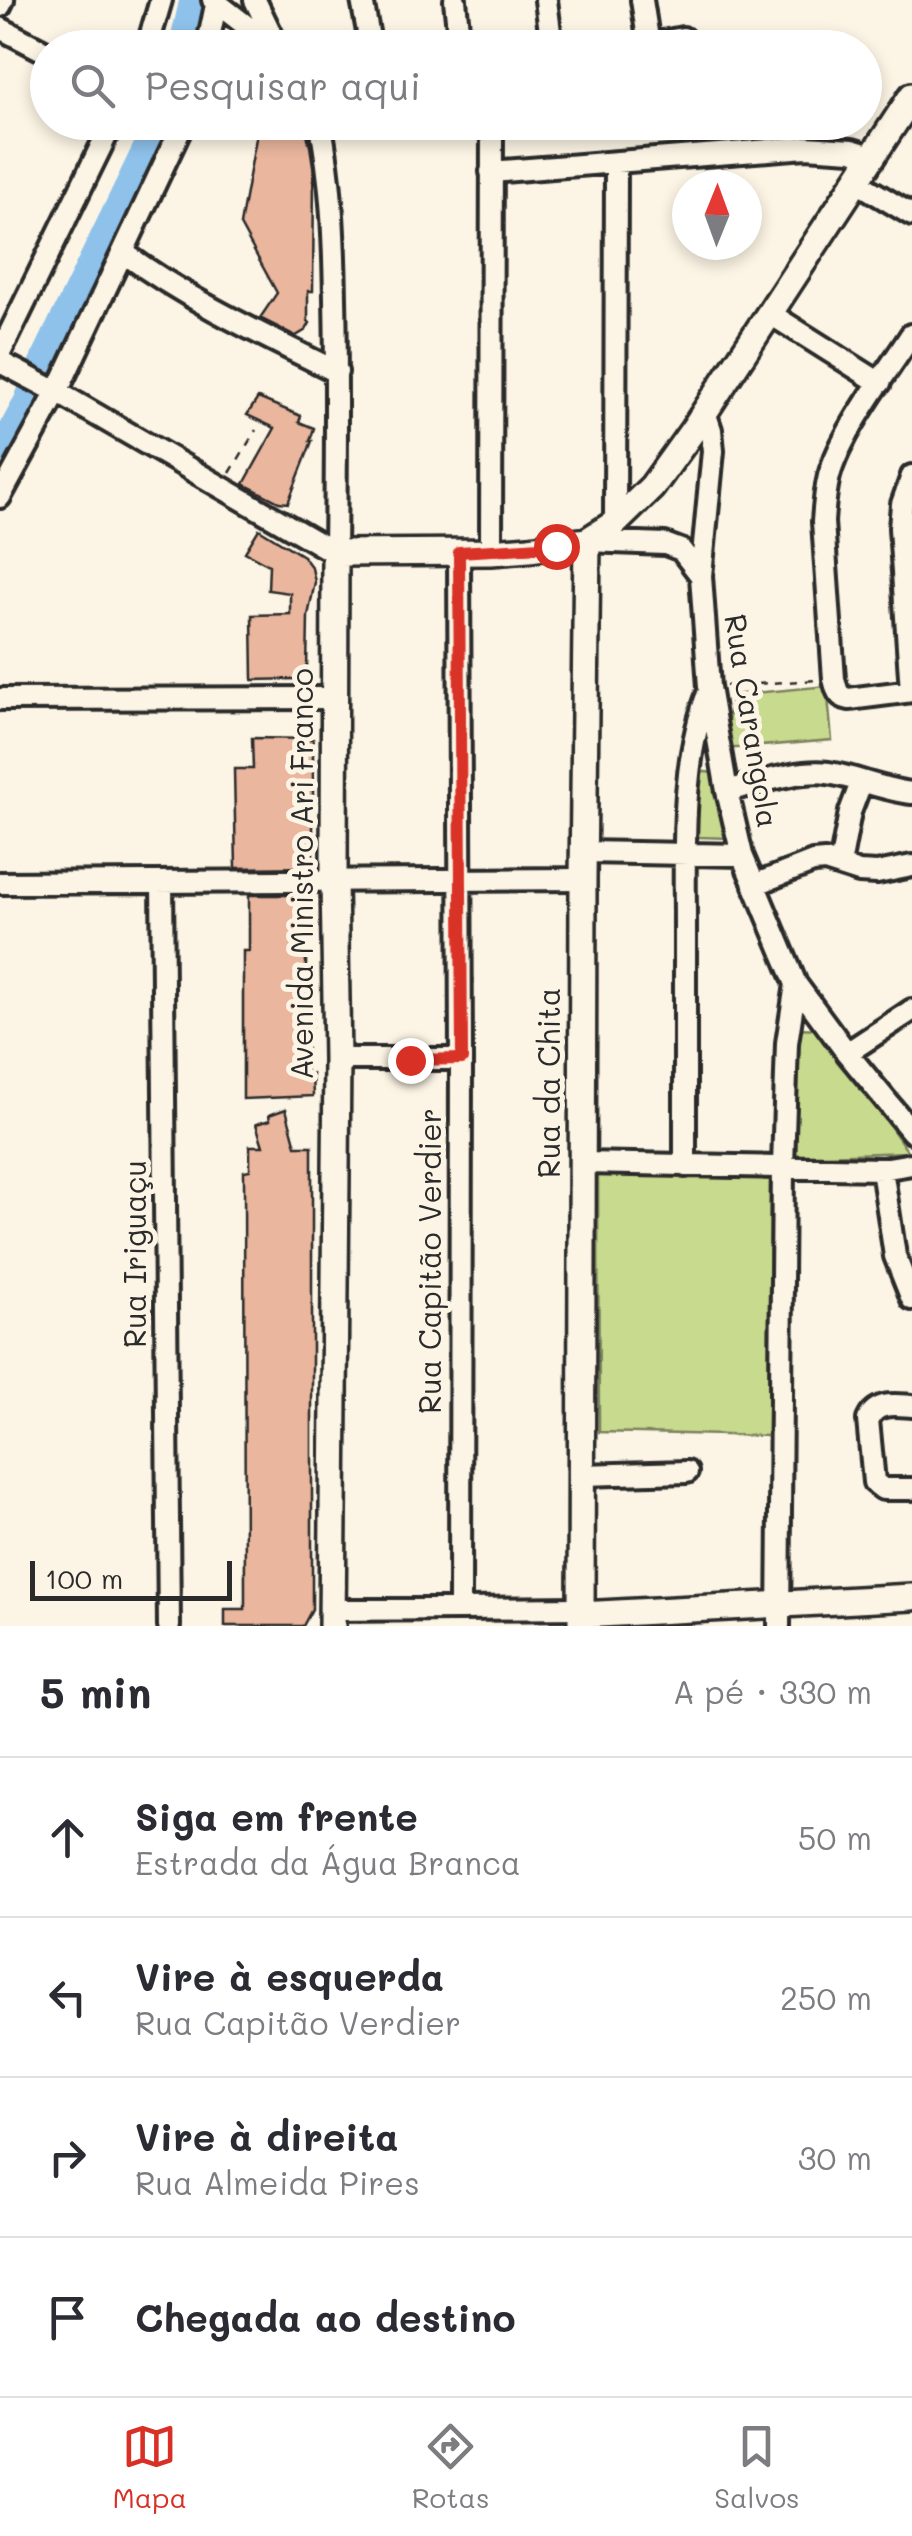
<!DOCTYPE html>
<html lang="pt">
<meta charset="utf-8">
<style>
:root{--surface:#fff;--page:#f7f7f7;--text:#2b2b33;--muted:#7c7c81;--line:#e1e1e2;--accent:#d93025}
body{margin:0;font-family:Mali,sans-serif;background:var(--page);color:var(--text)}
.compass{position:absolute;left:672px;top:170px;width:90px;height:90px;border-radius:50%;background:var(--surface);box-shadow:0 5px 15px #0003;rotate:1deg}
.scale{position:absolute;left:30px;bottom:25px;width:202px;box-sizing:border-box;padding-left:10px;border:5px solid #2b2b2b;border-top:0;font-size:28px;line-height:35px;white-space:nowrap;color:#2b2b2b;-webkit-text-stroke:8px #fcf5e5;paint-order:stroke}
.stop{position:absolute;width:30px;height:30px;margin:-22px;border:8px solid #d93025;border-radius:50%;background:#fff}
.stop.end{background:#d93025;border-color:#fff;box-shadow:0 2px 10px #0008}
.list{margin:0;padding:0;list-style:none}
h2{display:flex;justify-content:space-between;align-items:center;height:130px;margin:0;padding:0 40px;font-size:42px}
h2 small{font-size:32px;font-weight:400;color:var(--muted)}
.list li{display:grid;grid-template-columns:65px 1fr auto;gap:30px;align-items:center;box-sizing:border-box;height:160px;padding:0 40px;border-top:2px solid var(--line)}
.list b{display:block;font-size:38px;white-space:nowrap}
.list p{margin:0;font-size:32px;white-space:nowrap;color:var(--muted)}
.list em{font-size:32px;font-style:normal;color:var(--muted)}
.icon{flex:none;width:55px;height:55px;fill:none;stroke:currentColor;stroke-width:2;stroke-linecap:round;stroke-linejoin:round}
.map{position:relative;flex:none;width:912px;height:1626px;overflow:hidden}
.search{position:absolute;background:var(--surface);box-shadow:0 5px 15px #0003;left:30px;right:30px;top:30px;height:110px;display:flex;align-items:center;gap:25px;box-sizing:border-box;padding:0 35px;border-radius:55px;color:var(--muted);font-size:38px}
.sheet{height:770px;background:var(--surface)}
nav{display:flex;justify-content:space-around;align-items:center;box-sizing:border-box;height:140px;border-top:2px solid var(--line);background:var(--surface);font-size:28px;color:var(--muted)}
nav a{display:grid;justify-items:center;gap:5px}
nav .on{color:var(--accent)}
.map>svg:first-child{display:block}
</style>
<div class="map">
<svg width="912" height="1626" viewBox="0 0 912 1626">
<rect width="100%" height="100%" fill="#fcf5e5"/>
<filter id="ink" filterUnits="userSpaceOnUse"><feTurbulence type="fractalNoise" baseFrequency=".01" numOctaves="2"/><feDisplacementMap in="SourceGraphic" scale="20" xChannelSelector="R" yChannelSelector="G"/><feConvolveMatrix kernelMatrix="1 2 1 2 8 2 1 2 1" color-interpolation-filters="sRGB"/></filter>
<g filter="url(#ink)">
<path fill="#c8da8e" stroke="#7a825c" stroke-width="2.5" d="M827,686L832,740L726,749L725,739L732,695Z
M697,771L713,773L729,838L698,837Z
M795,1028L823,1029L908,1152L796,1156Z
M598,1175L770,1179L768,1436L599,1432Z"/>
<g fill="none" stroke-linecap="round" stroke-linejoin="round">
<path stroke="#8ec2eb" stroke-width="25" d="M181,48L192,0
M0,450L25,404L41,364L158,122"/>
</g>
<path fill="#eab69d" stroke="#2b2b2b" stroke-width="2.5" d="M259,122H304L310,146L314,172L313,291H308V321L310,323L306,330L296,336L260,318L277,293L240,225Z
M258,398L301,416L299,422L314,428L310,441H312L288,503L279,502L244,484L275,428L247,415Z
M259,529L303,556L312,568L315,582L308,616L307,671L297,679L253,680L252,615L290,614V593L268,590L269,565L245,552Z
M252,738L313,739V796H307V822L313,821V862L310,867L236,868L234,769H253Z
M249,895H296L306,899L312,906L314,917H306V975H313L312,1025H307L306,1074H312L313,1096L243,1099V951H249Z
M286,1109L296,1146H312V1609L303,1626H225V1609H245L244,1171L250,1170V1146H263L256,1124L270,1120L269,1115Z"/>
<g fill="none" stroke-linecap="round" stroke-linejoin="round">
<g stroke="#2b2b2b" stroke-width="28">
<path id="minor" d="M213,0L275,48
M255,0L277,46
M362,0L371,48
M455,0L460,48
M546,0L552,48
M642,0L649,45
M0,6L3,0
M0,28L48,53
M147,48L161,0
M207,48L217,0
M632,48L683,38
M491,172L806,147L852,150L872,156
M855,181L912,215
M124,253C189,301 265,336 337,372
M769,313L880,383
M911,335C886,374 841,433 829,476C825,492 824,507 823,522L834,679C837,689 837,697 849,699L912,691
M0,353L113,122
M0,362L57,392L335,553C336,468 337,383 335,299C334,239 332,181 320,122
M0,497L57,392L184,122
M615,523L616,163
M587,541L665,544L681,550L701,576L709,687L727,791L742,855L796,984L847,1053L912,1132
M459,552L461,1059L460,1609
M491,552L492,122
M701,576L713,451L711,430L705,412
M911,691L900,528L902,504L912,476
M0,699L333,698
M727,791C756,784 798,769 828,773C856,777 883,790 912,793
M584,852L742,855
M840,865L850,812L861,783
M162,882L169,1626
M0,883L583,879
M754,885L813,862L825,861L859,872L877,873L912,866
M847,1053L912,1010
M337,1059H461
M582,1163L882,1169L912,1164
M685,1166C685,1086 685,1006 685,927C685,852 680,761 709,691
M882,1169L895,1256L912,1299
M912,1406C895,1405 876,1401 868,1420L874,1482L883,1489H912
M581,1475L687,1472
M332,1610L581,1608
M779,1626L783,1166L787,1043L796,984"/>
</g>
<g stroke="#2b2b2b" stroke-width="32">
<path id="major" d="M581,1615L912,1597
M332,1626L337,1059L334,881L335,553L491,552L529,549L587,541L615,523L652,487L693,430L912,96
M581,1626L583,879L587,541"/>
</g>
<path stroke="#2b2b2b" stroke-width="2.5" stroke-dasharray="8 8" stroke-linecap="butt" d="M230,473L256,430
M726,686L817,680"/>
<use href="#minor" stroke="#fcf5e5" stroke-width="20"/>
<use href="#major" stroke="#fcf5e5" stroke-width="25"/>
</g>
</g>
<g fill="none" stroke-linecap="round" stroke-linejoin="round" filter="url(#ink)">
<path stroke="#d93025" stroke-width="12" d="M410,1060L462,1059L459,552L556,546"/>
</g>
<g text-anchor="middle" stroke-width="10" stroke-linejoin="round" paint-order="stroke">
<g font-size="30" fill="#2b2b2b" stroke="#fcf5e5">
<text transform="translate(751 721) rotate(81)" y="10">Rua Carangola</text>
<text transform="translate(303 874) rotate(-90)" y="10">Avenida Ministro Ari Franco</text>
<text transform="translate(550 1083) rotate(-90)" y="10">Rua da Chita</text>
<text transform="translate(136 1254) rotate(-90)" y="10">Rua Iriguaçu</text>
<text transform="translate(431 1261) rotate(-90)" y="10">Rua Capitão Verdier</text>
</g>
</g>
</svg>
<svg class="compass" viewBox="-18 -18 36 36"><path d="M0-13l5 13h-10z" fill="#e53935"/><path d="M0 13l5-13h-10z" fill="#7c7c81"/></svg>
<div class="scale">100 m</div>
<div class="stop" style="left:556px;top:546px"></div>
<div class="stop end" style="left:410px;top:1060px"></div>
<div class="search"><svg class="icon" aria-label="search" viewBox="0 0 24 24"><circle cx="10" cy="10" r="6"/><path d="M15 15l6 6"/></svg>Pesquisar aqui</div>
</div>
<section class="sheet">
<h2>5 min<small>A pé · 330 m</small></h2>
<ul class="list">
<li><svg class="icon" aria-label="ahead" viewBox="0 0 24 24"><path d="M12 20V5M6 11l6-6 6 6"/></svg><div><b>Siga em frente</b><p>Estrada da Água Branca</p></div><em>50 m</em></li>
<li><svg class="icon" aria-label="left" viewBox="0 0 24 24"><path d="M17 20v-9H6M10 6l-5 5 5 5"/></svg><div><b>Vire à esquerda</b><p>Rua Capitão Verdier</p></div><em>250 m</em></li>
<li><svg class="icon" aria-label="right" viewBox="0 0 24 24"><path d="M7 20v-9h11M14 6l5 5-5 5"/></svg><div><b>Vire à direita</b><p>Rua Almeida Pires</p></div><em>30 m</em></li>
<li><svg class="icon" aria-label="arrive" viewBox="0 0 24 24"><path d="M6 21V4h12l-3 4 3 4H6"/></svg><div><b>Chegada ao destino</b></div></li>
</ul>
</section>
<nav>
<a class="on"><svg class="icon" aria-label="map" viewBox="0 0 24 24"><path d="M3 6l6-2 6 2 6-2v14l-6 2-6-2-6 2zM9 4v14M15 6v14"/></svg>Mapa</a>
<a><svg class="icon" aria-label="directions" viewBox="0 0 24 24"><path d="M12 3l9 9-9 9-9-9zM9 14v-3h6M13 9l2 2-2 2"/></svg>Rotas</a>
<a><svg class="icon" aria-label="saved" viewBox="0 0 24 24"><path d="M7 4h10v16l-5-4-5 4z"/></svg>Salvos</a>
</nav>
